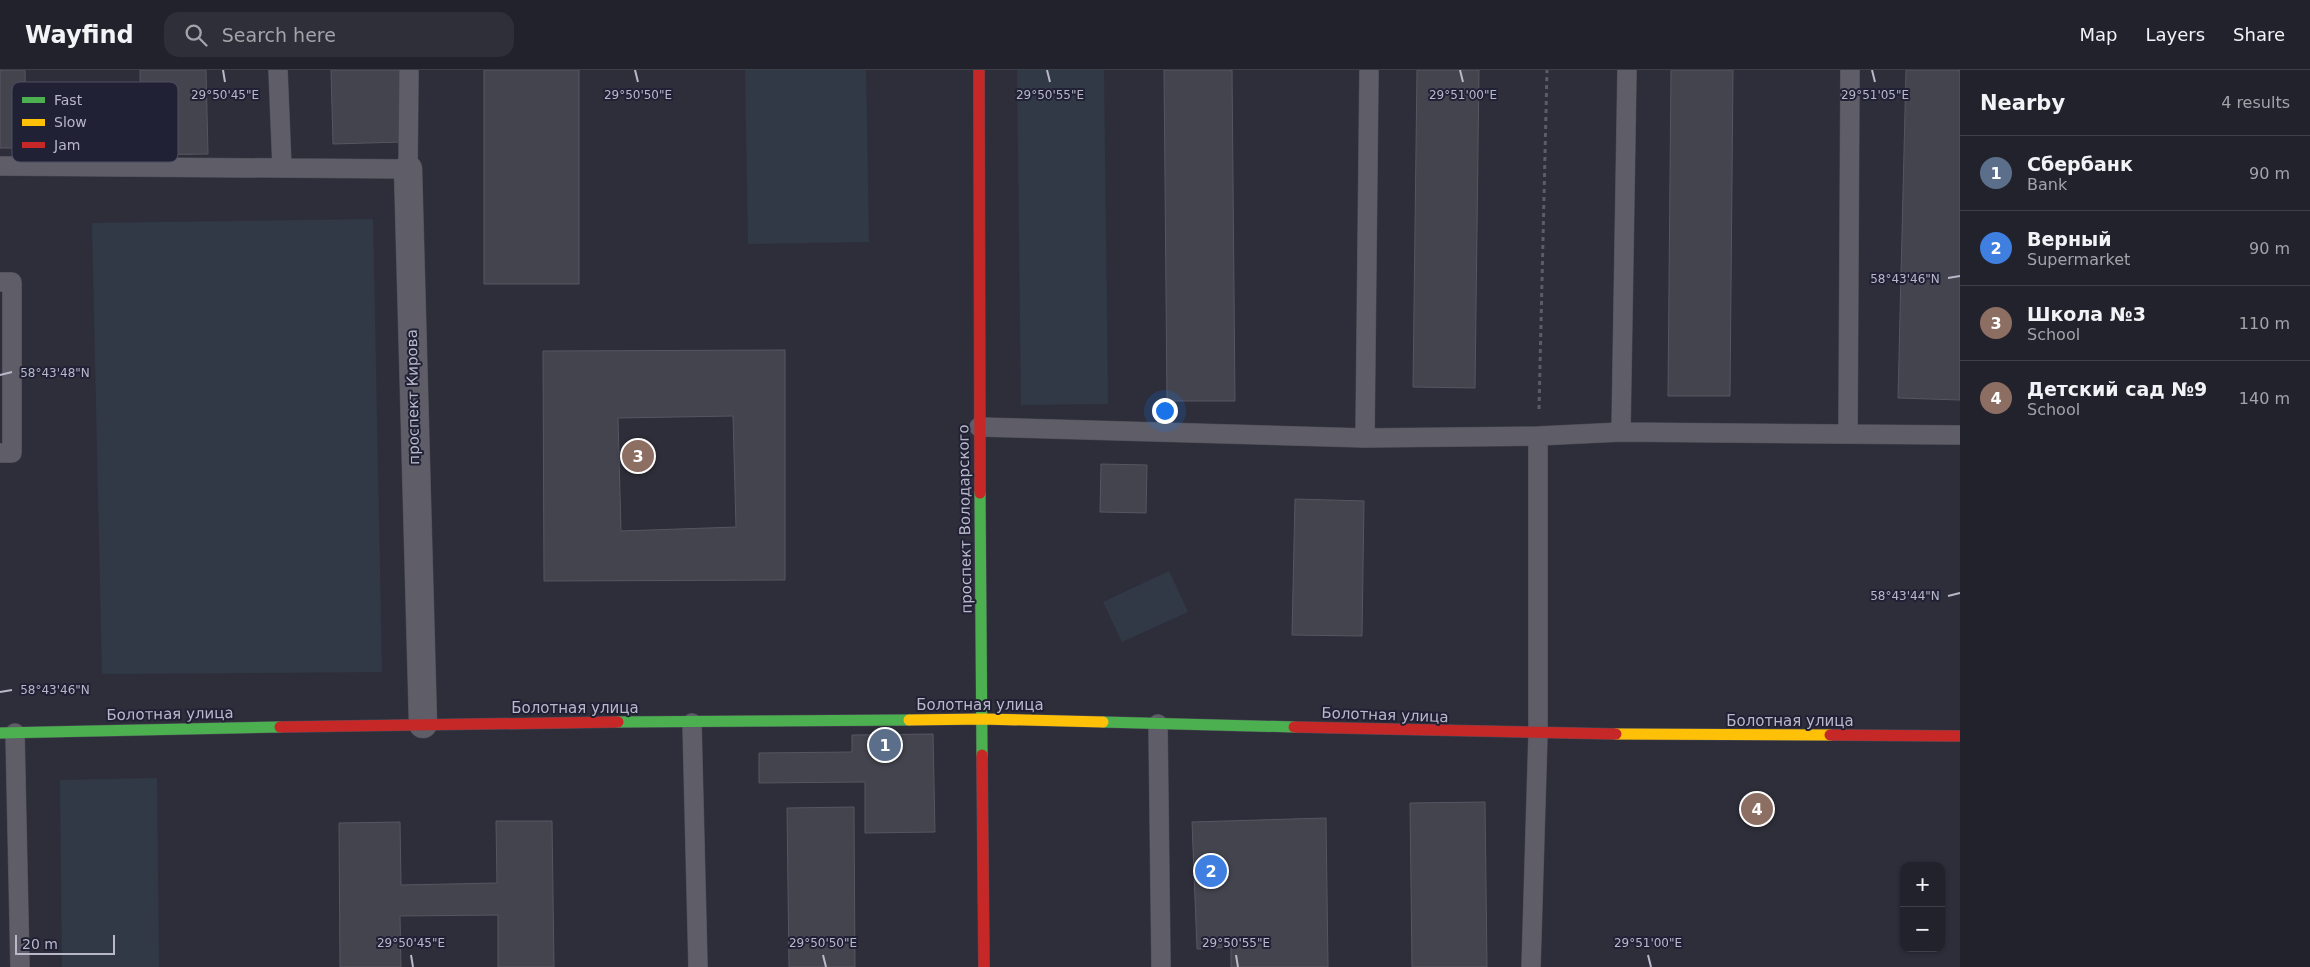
<!DOCTYPE html>
<meta charset="utf-8">
<style>
:root{--surface:#22222c;--page:#2e2f38;--text:#f1f3f6;--muted:#a2a4a9;--line:#3f3f48;--accent:#bca0f2}
body{margin:0;font-family:"DejaVu Sans",sans-serif;background:var(--page);color:var(--text)}
.controls{position:absolute;right:15px;bottom:15px;display:grid;overflow:hidden;border-radius:10px;box-shadow:0 1px 4px #0004}
.controls button{width:45px;height:45px;display:grid;place-items:center;padding:0;border:0;border-bottom:1px solid var(--line);background:var(--surface);color:var(--text);font:25px sans-serif}
.scale{position:absolute;left:15px;bottom:12px;width:100px;box-sizing:border-box;padding-left:5px;border:2px solid #b9b8ca;border-top:0;font-size:14px;line-height:18px;white-space:nowrap;color:#b9b8ca;-webkit-text-stroke:4px #202135;paint-order:stroke}
.you{position:absolute;left:1164px;top:340px;width:18px;height:18px;margin:-12px;border:4px solid #fff;border-radius:50%;background:#1a73e8;box-shadow:0 0 0 8px #1a73e833}
.badge{display:grid;place-items:center;width:32px;height:32px;border-radius:50%;background:var(--accent);color:#fff;font-size:16px;font-weight:700}
.pin{position:absolute;translate:-50% -50%;border:2px solid #fff;box-shadow:0 1px 5px #0006}
.list{margin:0;padding:0;list-style:none}
h2{display:flex;justify-content:space-between;align-items:center;height:65px;margin:0;padding:0 20px;font-size:21px}
h2 small{font-size:16px;font-weight:400;color:var(--muted)}
.list li{display:grid;grid-template-columns:32px 1fr auto;gap:15px;align-items:center;box-sizing:border-box;height:75px;padding:0 20px;border-top:1px solid var(--line)}
.list b{display:block;font-size:19px;white-space:nowrap}
.list p{margin:0;font-size:16px;white-space:nowrap;color:var(--muted)}
.list em{font-size:16px;font-style:normal;color:var(--muted)}
.icon{flex:none;width:28px;height:28px;fill:none;stroke:currentColor;stroke-width:2;stroke-linecap:round;stroke-linejoin:round}
.map{position:relative;flex:none;width:1960px;height:897px;overflow:hidden}
header{display:flex;align-items:center;gap:30px;box-sizing:border-box;height:70px;padding:0 25px;background:var(--surface);border-bottom:1px solid var(--line)}
header strong{font-size:24px}
nav{display:flex;gap:28px;margin-inline-start:auto;font-size:18px}
.search{width:350px;height:45px;background:var(--page);display:flex;align-items:center;gap:12px;box-sizing:border-box;padding:0 18px;border-radius:15px;color:var(--muted);font-size:19px}
main{display:flex}
aside{flex:1;background:var(--surface)}
.map>svg:first-child{display:block}
</style>
<header>
<strong>Wayfind</strong>
<div class="search"><svg class="icon" aria-label="search" viewBox="0 0 24 24"><circle cx="10" cy="10" r="6"/><path d="M15 15l6 6"/></svg>Search here</div>
<nav><a>Map</a><a>Layers</a><a>Share</a></nav>
</header>
<main>
<div class="map">
<svg width="1960" height="897" viewBox="0 0 1960 897">
<rect width="100%" height="100%" fill="#2e2e3a"/>
<path fill="#313946" d="M745,0H866L869,172L748,174Z
M1017,0H1104L1108,334L1021,335Z
M373,149L382,602L102,604L92,153Z
M1169,501L1188,542L1122,572L1103,532Z
M157,708L159,897H62L60,710Z"/>
<path fill="#44444f" stroke="#565561" fill-rule="evenodd" d="M0,0H25L27,78H0Z
M140,0H206L208,84L141,85Z
M331,0H400L402,72L333,74Z
M484,0H579V214H484Z
M1164,0H1232L1235,331H1167Z
M1417,0H1479L1475,318L1413,317Z
M1671,0H1733L1730,326H1668Z
M1906,0H1960V330L1898,328Z
M785,280V510L544,511L543,281ZM733,346L736,457L621,461L618,348Z
M1101,394L1147,395L1146,443L1100,442Z
M1295,429L1364,431L1362,566L1292,565Z
M933,664L935,762L865,763V712L759,713V683L852,682V665Z
M1485,732L1487,897H1412L1410,733Z
M854,737L855,897H789L787,738Z
M1326,748L1328,897H1231V877L1197,879L1192,752Z
M496,751H552L554,897H498V845L400,846L401,897H340L339,753L400,752L401,815L497,813Z"/>
<g fill="none" stroke-linecap="round" stroke-linejoin="round">
<g stroke="#4b4b54" stroke-width="20">
<path id="lane" d="M278,0L282,97
M0,96L408,99L409,0
M0,212H12V383H0
M979,357L1365,368L1538,366L1621,362L1960,365
M1621,362L1627,0
M1848,364L1850,0
M1365,368L1369,0
M692,653L698,897
M1158,654L1161,897
M15,663L20,897
M1531,897L1538,664V366"/>
</g>
<g stroke="#4b4b54" stroke-width="29">
<path id="street" d="M408,99L423,654"/>
</g>
<g stroke="#4b4b57" stroke-width="12">
<path id="fast" d="M980,423L982,685
M618,652L909,650
M1103,652L1294,657
M0,663L280,657"/>
</g>
<g stroke="#4b4b57" stroke-width="12">
<path id="slow" d="M909,650L983,649L1103,652
M1616,664L1830,665"/>
</g>
<g stroke="#4b4b57" stroke-width="12">
<path id="jam" d="M979,0L980,423
M280,657L618,652
M1294,657L1616,664
M1830,665L1960,666
M982,685L984,897"/>
</g>
<path stroke="#5b5c65" stroke-width="3" stroke-dasharray="4 4" stroke-linecap="butt" d="M1539,339L1547,0"/>
<use href="#lane" stroke="#5e5d68" stroke-width="19"/>
<use href="#street" stroke="#5e5d68" stroke-width="28"/>
<use href="#fast" stroke="#4caf50" stroke-width="11"/>
<use href="#slow" stroke="#ffc107" stroke-width="11"/>
<use href="#jam" stroke="#c62828" stroke-width="11"/>
</g>
<path fill="none" stroke="#b9b8ca" stroke-width="2" d="M223,0L225,12M635,0L638,12M1047,0L1050,12M1460,0L1463,12M1872,0L1875,12M1948,208L1960,206M0,305L12,302M1948,526L1960,523M0,622L12,620M411,885L413,897M823,885L826,897M1236,885L1238,897M1648,885L1651,897"/>
<g text-anchor="middle" stroke-width="4" stroke-linejoin="round" paint-order="stroke">
<g font-size="15" fill="#b9b8ca" stroke="#202135">
<text transform="translate(413 327) rotate(-91)" y="5">проспект Кирова</text>
<text transform="translate(965 449) rotate(-91)" y="5">проспект Володарского</text>
<text x="980" y="640">Болотная улица</text>
<text x="575" y="643">Болотная улица</text>
<text transform="translate(170 644) rotate(-1)" y="5">Болотная улица</text>
<text transform="translate(1385 645) rotate(2)" y="5">Болотная улица</text>
<text x="1790" y="656">Болотная улица</text>
</g>
</g>
<rect x="12" y="12" width="166" height="80" rx="8" fill="#202135" stroke="#4e4e62" stroke-width="1"/>
<rect x="22" y="27" width="23" height="6" fill="#4caf50"/>
<rect x="22" y="49" width="23" height="7" fill="#ffc107"/>
<rect x="22" y="72" width="23" height="6" fill="#c62828"/>
<g font-size="14" fill="#b9b8ca">
<text x="54" y="35">Fast</text>
<text x="54" y="57">Slow</text>
<text x="54" y="80">Jam</text>
</g>
<g font-size="12" text-anchor="middle" fill="#b9b8ca" stroke="#202135" stroke-width="4" stroke-linejoin="round" paint-order="stroke">
<text x="225" y="29">29°50'45"E</text>
<text x="638" y="29">29°50'50"E</text>
<text x="1050" y="29">29°50'55"E</text>
<text x="1463" y="29">29°51'00"E</text>
<text x="1875" y="29">29°51'05"E</text>
<text x="1905" y="213">58°43'46"N</text>
<text x="55" y="307">58°43'48"N</text>
<text x="1905" y="530">58°43'44"N</text>
<text x="55" y="624">58°43'46"N</text>
<text x="411" y="877">29°50'45"E</text>
<text x="823" y="877">29°50'50"E</text>
<text x="1236" y="877">29°50'55"E</text>
<text x="1648" y="877">29°51'00"E</text>
</g>
</svg>
<div class="controls">
<button>+</button>
<button>−</button>
</div>
<div class="scale">20 m</div>
<div class="you"></div>
<div class="pin badge" style="left:885px;top:675px;background:#5c6f8a">1</div>
<div class="pin badge" style="left:1211px;top:801px;background:#3f7fe0">2</div>
<div class="pin badge" style="left:638px;top:386px;background:#8d6e63">3</div>
<div class="pin badge" style="left:1757px;top:739px;background:#8d6e63">4</div>
</div>
<aside>
<h2>Nearby<small>4 results</small></h2>
<ul class="list">
<li><span class="badge" style="background:#5c6f8a">1</span><div><b>Сбербанк</b><p>Bank</p></div><em>90 m</em></li>
<li><span class="badge" style="background:#3f7fe0">2</span><div><b>Верный</b><p>Supermarket</p></div><em>90 m</em></li>
<li><span class="badge" style="background:#8d6e63">3</span><div><b>Школа №3</b><p>School</p></div><em>110 m</em></li>
<li><span class="badge" style="background:#8d6e63">4</span><div><b>Детский сад №9</b><p>School</p></div><em>140 m</em></li>
</ul>
</aside>
</main>
